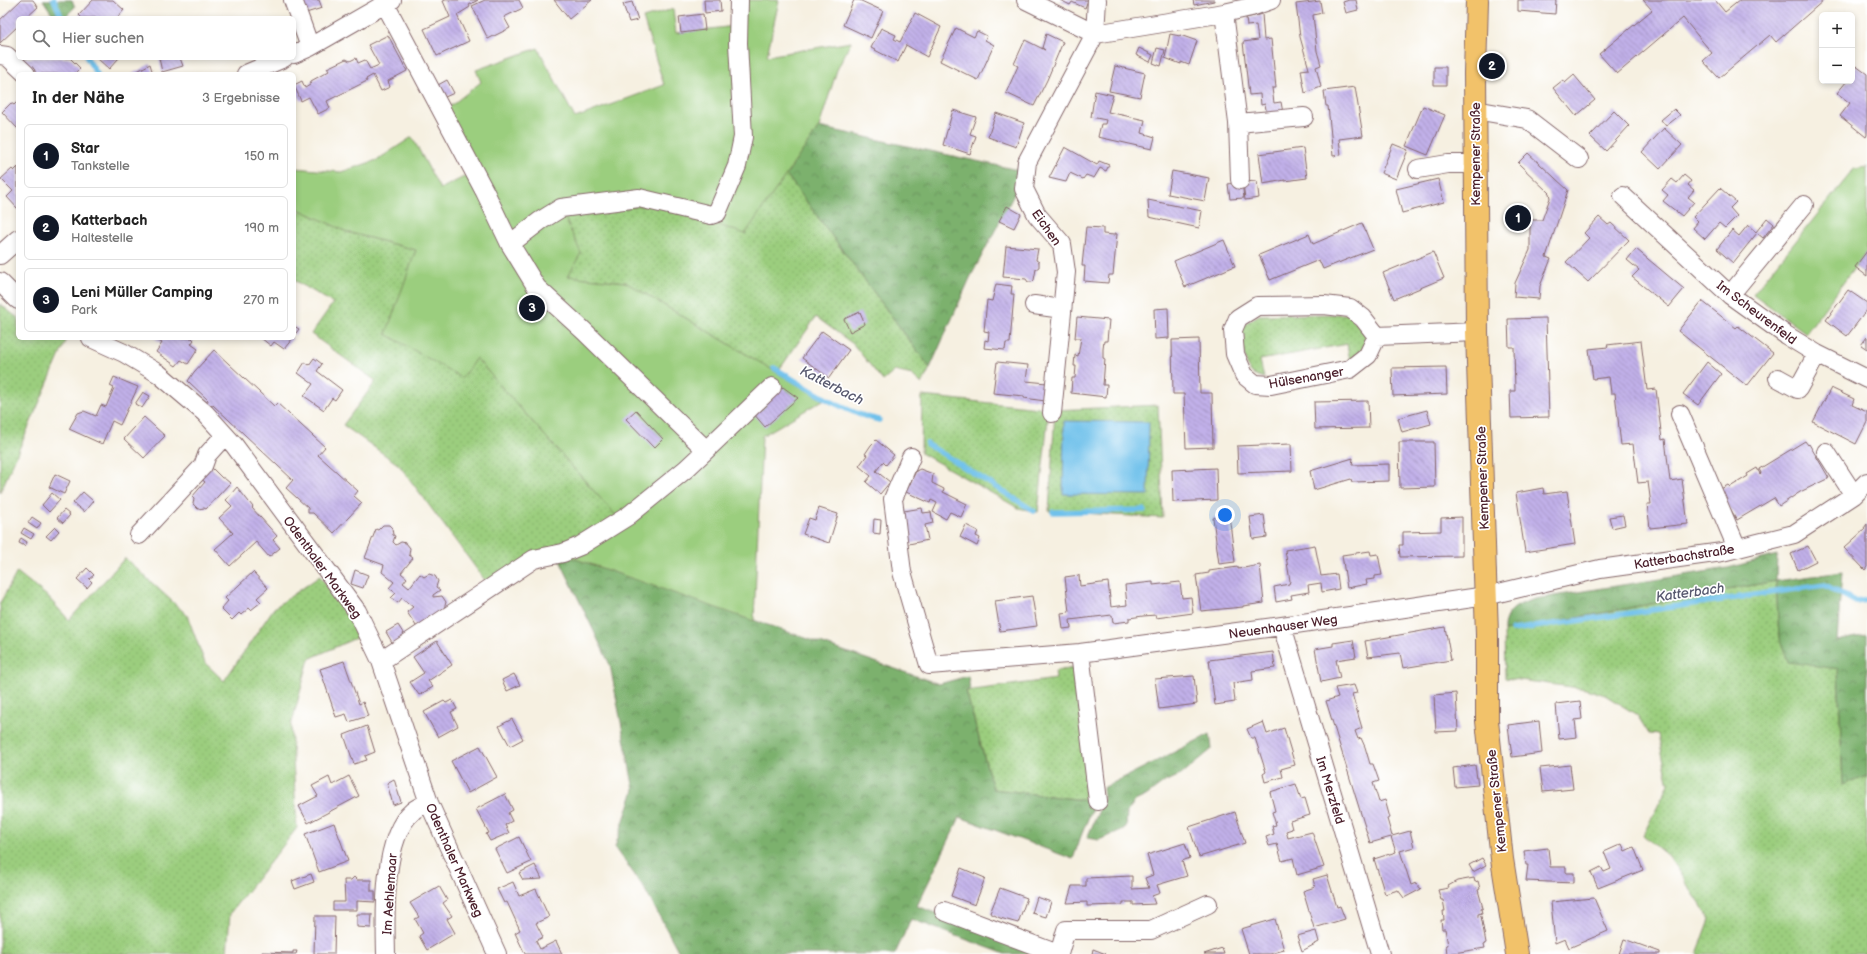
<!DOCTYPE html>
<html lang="de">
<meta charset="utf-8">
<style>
:root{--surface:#fff;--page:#f2f2f2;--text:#222;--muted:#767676;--line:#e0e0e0;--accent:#111827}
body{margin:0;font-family:"Balsamiq Sans",sans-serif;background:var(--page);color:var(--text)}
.controls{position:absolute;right:12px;top:12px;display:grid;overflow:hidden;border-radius:6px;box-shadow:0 2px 6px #0003}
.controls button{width:36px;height:36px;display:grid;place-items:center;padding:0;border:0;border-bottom:1px solid var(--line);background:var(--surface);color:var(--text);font:20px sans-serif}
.you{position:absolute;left:1225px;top:515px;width:14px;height:14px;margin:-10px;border:3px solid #fff;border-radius:50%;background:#1a73e8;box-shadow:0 0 0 6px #1a73e833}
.badge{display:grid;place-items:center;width:26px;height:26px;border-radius:50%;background:var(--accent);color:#fff;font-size:13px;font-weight:700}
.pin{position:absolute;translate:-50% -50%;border:2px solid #fff;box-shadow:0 1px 4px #0006}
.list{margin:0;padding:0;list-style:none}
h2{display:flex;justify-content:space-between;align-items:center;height:52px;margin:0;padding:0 16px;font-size:17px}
h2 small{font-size:13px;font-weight:400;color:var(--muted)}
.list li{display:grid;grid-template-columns:26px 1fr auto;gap:12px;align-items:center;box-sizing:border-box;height:64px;margin:0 8px 8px;padding:0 8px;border:1px solid var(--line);border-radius:6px}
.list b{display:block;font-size:15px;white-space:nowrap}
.list p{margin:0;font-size:13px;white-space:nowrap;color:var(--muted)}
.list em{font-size:13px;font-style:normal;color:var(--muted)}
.icon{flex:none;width:22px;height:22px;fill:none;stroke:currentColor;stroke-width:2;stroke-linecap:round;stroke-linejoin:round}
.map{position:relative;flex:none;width:1867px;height:954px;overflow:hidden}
.search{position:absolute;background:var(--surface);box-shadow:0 2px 6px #0003;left:16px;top:16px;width:280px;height:44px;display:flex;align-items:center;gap:10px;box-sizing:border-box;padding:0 14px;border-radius:6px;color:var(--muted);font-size:15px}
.panel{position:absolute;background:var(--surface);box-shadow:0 2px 6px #0003;left:16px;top:72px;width:280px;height:268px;border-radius:6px}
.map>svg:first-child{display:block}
</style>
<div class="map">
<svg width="1867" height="954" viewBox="0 0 1867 954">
<defs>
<pattern id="grass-dots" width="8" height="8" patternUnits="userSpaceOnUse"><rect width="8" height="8" fill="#9bce7e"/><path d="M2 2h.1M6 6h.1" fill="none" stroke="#87b06d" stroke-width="1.8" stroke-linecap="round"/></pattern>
<pattern id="forest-crowns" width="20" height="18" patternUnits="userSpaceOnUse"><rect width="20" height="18" fill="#7cb16d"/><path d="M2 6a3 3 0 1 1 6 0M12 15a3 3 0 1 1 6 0" fill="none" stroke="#688f5a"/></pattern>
<pattern id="building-back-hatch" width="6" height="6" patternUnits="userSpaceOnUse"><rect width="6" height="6" fill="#c1b0e9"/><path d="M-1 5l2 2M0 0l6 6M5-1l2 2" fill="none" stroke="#9f8fbd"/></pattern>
</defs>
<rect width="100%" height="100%" fill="#fff"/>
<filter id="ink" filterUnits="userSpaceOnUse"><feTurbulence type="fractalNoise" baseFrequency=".025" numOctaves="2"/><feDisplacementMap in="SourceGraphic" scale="8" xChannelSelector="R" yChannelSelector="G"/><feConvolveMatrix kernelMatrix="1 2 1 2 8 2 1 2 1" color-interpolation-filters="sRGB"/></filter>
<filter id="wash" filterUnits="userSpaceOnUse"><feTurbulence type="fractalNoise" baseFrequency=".012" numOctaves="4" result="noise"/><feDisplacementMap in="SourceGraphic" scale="16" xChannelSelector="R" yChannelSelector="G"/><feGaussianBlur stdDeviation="0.9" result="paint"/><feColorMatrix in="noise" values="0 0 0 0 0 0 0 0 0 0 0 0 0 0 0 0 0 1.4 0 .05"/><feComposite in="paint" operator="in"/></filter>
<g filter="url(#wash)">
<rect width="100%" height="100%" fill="#f6f0e1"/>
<path fill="url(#grass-dots)" stroke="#727654" d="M786,174L930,368L922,384L912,375L895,371L883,381L853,344L816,317L777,373L625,282L567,276L564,216L657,204L745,233Z
M301,210L347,232L416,250L476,358L617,517L487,583L399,465L343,425L376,381L311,334L333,303L294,280V222Z
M0,304L18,318V338H60L66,341L0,493Z
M1348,314L1367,333V344L1350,361L1347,344L1260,360L1264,378L1253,374L1248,368L1240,337L1243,325L1259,315Z
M922,396L1049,409L1038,512L1018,508L921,453Z
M1158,405L1163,518L1049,511L1055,410Z
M125,558L187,615L205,663L224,681L274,608L320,576L341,604L358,637L309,659L291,726L297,828L230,913L227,954H0V603L17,572L47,596L69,620Z
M1776,581L1779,638L1838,669L1843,784L1867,776V954H1697L1710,919L1669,857L1643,835L1669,784L1658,735L1649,734L1637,715L1605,695L1586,689L1505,678L1504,631Z
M1075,668L1091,801L993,789L966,691L1056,679L1055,671Z"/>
<path fill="url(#forest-crowns)" stroke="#63684c" d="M43,0H72L75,7L64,18H55Z
M819,127L1018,170L1017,189L970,278L930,368L786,174Z
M556,552L939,684L968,676L970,690L966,691L993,789L1091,801L1092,809L1081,836L1073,859L960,817L917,906L1044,954H1005L911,919L895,954H680L644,888L615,847L634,790L610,665Z
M1777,555L1776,581L1842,572L1837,641L1867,635V776L1843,785L1838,669L1788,662L1779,638L1776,581L1504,631C1503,611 1518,604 1535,599L1728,568Z
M1210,734L1212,749L1181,775L1166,781L1146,796L1135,801L1127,812L1126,828L1099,840L1087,838L1104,799L1103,788Z"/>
<path fill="#9bce7e" stroke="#727654" d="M732,0H779L767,56L851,42L837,70L819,127L745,234L657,204L564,216L581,253L568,276L625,282L823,400L762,436L754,621L556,552L617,517L476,358L462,378L386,334L416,250L347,232L294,207V168L341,172L377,160L412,137L440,189L470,174L439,115L481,82L476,70L538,48L575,118L664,85L643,18L673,9L676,33L735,26Z
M1867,167V251L1806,333L1753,294L1854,169Z"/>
<path fill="#70c1eb" stroke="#5d708b" d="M1064,421L1149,422L1148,495L1063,494Z"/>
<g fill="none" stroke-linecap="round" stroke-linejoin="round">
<path stroke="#70c1eb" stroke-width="5.5" d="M54,0L62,18
M87,58L97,74
M774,368C805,386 844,413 879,420
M927,444L1034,511
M1053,512L1144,510
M1512,630L1825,585L1856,602L1867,600"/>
</g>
<g id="blocks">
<path fill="url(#building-back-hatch)" d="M21,0H33L38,7L26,18H18V26L0,43V20Z
M93,0H113L124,10L117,18H82L79,15Z
M302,0H319L322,8L306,13Z
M446,0H478L469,5L470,7L457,15L469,41L437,56L424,29L450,17L443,1Z
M485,0H519L523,8L504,17L510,28L488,39L472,6Z
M554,0H592L569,19Z
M704,0H720L721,11L705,13Z
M854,0H859L883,11L871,38L843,25Z
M1060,0H1088L1085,8L1072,2L1070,5Z
M1193,0H1214V1L1194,5Z
M1349,0H1356L1358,10L1346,13L1343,2Z
M1518,0H1556L1555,14L1518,11Z
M1643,0H1715L1725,12L1740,0H1824L1776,42L1770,35L1719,78L1703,61L1712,53L1683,18L1617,74L1599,54L1652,10Z
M1320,1L1322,13L1313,15L1317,51L1321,65L1316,67L1321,87L1305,93L1301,70L1309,69L1300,37L1296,4Z
M632,2L638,20L629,22L623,4Z
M915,13L941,27L927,57L906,45L898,62L871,48L881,28L896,35L894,39L900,42Z
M703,14L705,30L681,33L679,17Z
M1262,14L1264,40L1271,39L1276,88H1272L1274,103L1281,102L1283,113L1267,115L1265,104L1261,105L1260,94L1249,95L1243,42L1258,40L1256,25L1247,26L1246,18Z
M956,28L974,37L977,31L987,36L985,40L994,45L978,80L940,61Z
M1046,34L1063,42L1047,80L1034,106L1006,93L1018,66L1014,64L1025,40L1045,50L1042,48Z
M1170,34L1180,36V35L1197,41L1189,65L1181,62V64L1165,58Z
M388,35L407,71L388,81L390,87L381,91L373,75L366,79L367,81L327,101L330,108L318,114L309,97L301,101L294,85L302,81L305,88L310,85L311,81L329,71L327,68L346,59L350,61L356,58L358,63L365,60L370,69L379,65L368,45Z
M1139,48L1153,55L1150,62L1136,55Z
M1157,48L1165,50L1161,66L1153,63Z
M20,58H70L80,68L74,74H36Z
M97,58H119L109,69Z
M159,58H180L183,66L162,72Z
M150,64L153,74H132Z
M1115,66L1145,73L1140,97L1109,91Z
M1856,66L1867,74V135L1866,137L1840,116L1850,103L1837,93L1847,81H1852V71Z
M1434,67H1446V85H1434Z
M1574,75L1595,100L1576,116L1553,88L1563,80L1565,83Z
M447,80L454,93L445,97L438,85Z
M1355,87L1363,136L1339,139L1341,155L1333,156L1328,106H1326L1324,91Z
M1095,91L1113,95L1108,112L1145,120L1142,133L1155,137L1152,149L1098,137L1101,124H1105L1106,120L1091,117Z
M18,101V129L2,112L11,103L14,105Z
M1423,106L1445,115L1428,155L1406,146Z
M1674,109L1680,115L1666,126L1661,120Z
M953,110L976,117L970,134L976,136L970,154L943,145Z
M1614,111L1629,126L1606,151L1590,136Z
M996,113L1024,123L1016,147L988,137Z
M1664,128L1682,145L1660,169L1642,152Z
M1393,144L1408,150L1396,179L1381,173Z
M1065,147L1097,165L1099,161L1109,165L1106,171L1100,168L1094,178L1086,175L1083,179L1070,173L1066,182L1049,178Z
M1303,148L1307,178L1285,181V180L1263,184L1259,154Z
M1528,153L1568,190L1546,257L1551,259L1540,286L1539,299L1514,297L1515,283L1530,250V220H1542L1550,198L1549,193L1518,163Z
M18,167V209L7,197L13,191L1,179L12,169L14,171Z
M1172,171L1209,178L1205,201L1168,194Z
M1684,175L1691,181L1688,185L1694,190L1688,197L1694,202L1682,216L1663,201L1668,195L1662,190L1672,179L1677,183Z
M1438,179L1444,202L1402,213L1396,189Z
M1257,181L1259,198L1245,200L1243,182Z
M1242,182L1244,198L1230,199L1228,184Z
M1720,188L1736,202L1730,208L1737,216L1725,228L1719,223L1705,239L1693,228L1698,222L1693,217Z
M1148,200L1202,211L1199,228L1149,217Z
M1007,206L1021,214L1014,228L999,221Z
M1599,217L1608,225L1611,223L1629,240L1588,282L1566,262L1589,238L1584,233Z
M1767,218L1774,224L1763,238L1757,233L1733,263L1717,249L1732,230L1739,236L1748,225L1756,232Z
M1362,223L1373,249L1323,269L1319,260L1270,280L1259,255L1309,234L1313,244Z
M1086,227L1103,228V234L1114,235V233L1117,234L1113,275H1109L1108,283L1084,281L1085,266H1082Z
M1224,240L1235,266L1185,287L1174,261Z
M1006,246L1038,249L1036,260L1039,262V267L1036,269L1034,280L1032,282H1028L1026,279L1003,277Z
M1636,249L1684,289L1669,307L1632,277L1639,270L1627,260Z
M1867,251V276L1855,267Z
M1433,252L1444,278L1394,299L1383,273Z
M996,284L1012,286L1011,294H1014L1010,343H1006L1005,350L984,348L985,340L988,341L989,332L984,331L987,300L992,301Z
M1848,290L1867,303V310L1847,336L1826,320Z
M1702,301L1736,328L1738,326L1773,353L1747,386L1678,331Z
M1168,308L1169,338L1155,339L1154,309Z
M860,312L865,324L850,332L844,319Z
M1077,317L1109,320L1107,341H1104L1103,349V358L1105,359L1103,385H1107L1106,397L1071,393L1072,378H1075L1076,366H1074L1075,355L1078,356L1081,338H1075Z
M1546,318L1549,417L1511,418L1510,391H1515L1514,347H1509L1508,319Z
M294,326L299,329L294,336Z
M822,331L849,350L829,378L802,358Z
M1867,337V349L1861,345Z
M154,338H192L194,340L191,344L198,349L188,364L181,360L176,366L156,352L162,343Z
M261,338H293L284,349L274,342L271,346Z
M1199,339L1200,393H1212L1213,447L1186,448L1184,394H1173L1172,340Z
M1641,341L1647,390L1656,389L1662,440L1665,439L1670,481L1682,479L1688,524L1650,528L1647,504H1651L1648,482L1638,483L1633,444L1621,445L1615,393H1611L1609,377L1593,379L1589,349L1608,347L1607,345Z
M214,350L274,406L277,403L325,447L318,455L358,491L354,496L362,503L334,533L313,513H308V508L286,488L293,480L213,405L209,406L207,404L208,400L188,381L194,372Z
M314,358L322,364L317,371L342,390L335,400L332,398L324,410L304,396L313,384L298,373L305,362L309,365Z
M997,362L1028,365L1026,381L1047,383L1045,401L1024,398V396L993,393Z
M1707,362L1721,374L1698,405L1683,394Z
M1446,367L1447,394L1393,396L1392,368Z
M114,377L138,387L120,425L112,421L102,444L69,429L78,413L84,411L96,416L101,405L106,407L114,388L110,386Z
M783,387L798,398L765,427L753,413L759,408L761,410L766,405L764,403Z
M1831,388L1854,399L1852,405L1867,412V422L1856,444L1813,422Z
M143,392L150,396L142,408L135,404Z
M1368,401L1369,428L1315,429L1314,402Z
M636,410L663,439L654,448L626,419Z
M1427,410L1431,424L1402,432L1398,418Z
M144,417L165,436L144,458L124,439Z
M876,440L894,455L886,465L883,462L876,471L890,482L880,494L866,482L871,476L859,466L867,455L865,454L871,445Z
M1805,441L1808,445L1809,444L1829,478L1800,492L1779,506L1774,498L1737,520L1719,490L1728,485L1730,487L1748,476L1747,474L1757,468L1760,474L1761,473L1759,469Z
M1399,442H1434L1435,487L1400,488Z
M1291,444L1292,471L1238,473L1237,446Z
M1353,458L1352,465L1389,464V481L1352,482L1351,479L1314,490L1310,471Z
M209,465L222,478H224L230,483L206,509L204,508L198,509L193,504L194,499L192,497L205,482L199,477Z
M1216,468L1217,500L1173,502L1172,470Z
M920,469L933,474L932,483L944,489L943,492L967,504L961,517L950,512L946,519L933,512L937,503L931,500L930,503L906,492L916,471Z
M55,474L70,481L64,494L49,487Z
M237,487L253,507L252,508L277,536L273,540L280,548L269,557L256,542L230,566L215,549L233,533L219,518L232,506L226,500Z
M1543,488L1544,494L1567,491L1575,544L1525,552L1516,493Z
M83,492L93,501L84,512L73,503Z
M52,493L60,500L49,512L42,505Z
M819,508L838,514L829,543L803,534L809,518L815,520Z
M922,508L923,513L931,512L933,523L925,525L928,540L904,545L898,512Z
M64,510L70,515L63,523L57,518Z
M1229,515L1235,562L1219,564L1213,518Z
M1264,515L1267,537L1253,539L1250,517Z
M1623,515L1625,525L1612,528L1609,517Z
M32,517L41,523L37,529L28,523Z
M1462,517V556L1400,557L1399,545H1403V532L1441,531V518Z
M874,519L881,520L880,534L873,533Z
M1867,524V567L1865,570L1844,548L1865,529L1864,528Z
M383,525H389L392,528L393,535L395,536L393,542L396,545L401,542L406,543L410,548L409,555L413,558L401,573L407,578L403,583L409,588L420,574L424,577L429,574L435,576L438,581L436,587L440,590L433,595V597L442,596L446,602L444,609L418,629L407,612L413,607L402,598L398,603L391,598L396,593L389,588L394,582L382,572L384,565L365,558L376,529L378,530Z
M966,525L978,531L976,536L980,538L977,546L960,537Z
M55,527L59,531L51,540L46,536Z
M24,528L34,534L31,539L21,533Z
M21,538L27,542L25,546L19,543Z
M1315,545L1321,576L1337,574L1339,589L1322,592L1321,583L1308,585L1309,592L1291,595L1292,599L1276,602L1274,587L1289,584L1290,581L1285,550Z
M1808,546L1816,561L1798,570L1791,554Z
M1370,551L1371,555L1378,554L1382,575L1375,576V579L1366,580L1367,584L1347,588L1342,555Z
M1260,565L1264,603L1243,606V607L1201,611L1196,575L1209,573V571L1238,567V569Z
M87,568L94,575L89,579L92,582L87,588L77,579Z
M355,570L368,575L363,588L351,584Z
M253,572L268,588L257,598L261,602L251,610L249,608L241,615L239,613L232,620L221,609L228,601L225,598Z
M1079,575L1080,586L1108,582L1111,607L1127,605L1125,585L1153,582V585L1180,582L1182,598L1191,597L1193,613L1156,618V615L1143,616L1129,618V621L1113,623L1112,615L1070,620L1071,628L1063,629L1061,613L1069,612L1065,577Z
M1032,596L1037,626L1000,631L995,601Z
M398,625L405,636L393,644L386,632Z
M1445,627L1451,660L1403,668L1400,653L1368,657L1365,641Z
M1353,640L1356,657L1336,660L1340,678L1321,682L1315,649L1333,646V643Z
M437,641L452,665L428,681L433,687L419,695L410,682L424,673L413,657Z
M1273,652L1275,668L1252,671L1253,680L1233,683L1235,702L1215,705L1209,660Z
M344,661L359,704L363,702L368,716L349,722L346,714L336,717L320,669Z
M514,674L520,685L507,691L502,680Z
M1194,676L1197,704L1159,709L1155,679Z
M1354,685L1357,693L1352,694L1362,728L1355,731L1358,739L1361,738L1365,747L1370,764H1373L1379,781L1373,783L1379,802L1385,800L1390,818L1387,819L1392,836L1410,831L1414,847L1400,851L1411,885L1416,883L1421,889L1404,898L1398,890L1385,894L1374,859L1396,852L1391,837L1370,843L1326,701L1338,697L1335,688Z
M1456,693L1458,731L1436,732L1434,695Z
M452,700L457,709L451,712L458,726L438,737L424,712L444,701L446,703Z
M1580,701L1582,719L1575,720L1577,737L1559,739L1556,704Z
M512,719L523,739L510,746L499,726Z
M1539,721L1542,753L1512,757L1508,725Z
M1263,722L1267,734L1284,728L1295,765L1281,769L1283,777L1265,782L1263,774L1266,772L1255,738H1251L1247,729Z
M367,726L375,752L365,756L367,760L354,764L344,735Z
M480,746L497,777L468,793L451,761Z
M1475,765L1478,785L1455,787L1453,768Z
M1570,765L1573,789L1543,792L1540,768Z
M349,776L359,796L308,823L299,806L318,796L312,786L329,777L332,785Z
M394,779L401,802L393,805L387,783Z
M1296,784L1301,799L1305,798L1310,815L1290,821L1292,829L1286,831L1288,838L1312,832L1324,867L1297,875L1293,858L1282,861L1277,844L1269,846L1266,837L1274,834L1272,826L1276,825L1272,812L1275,811L1270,792Z
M505,794L513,810L508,813L512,821L505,825L509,833L490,841L486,834L489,833L476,809Z
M1235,812L1245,843L1199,857L1189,827Z
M334,823L348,861L319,872L305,834Z
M519,837L531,862L507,873L495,849Z
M1185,843L1190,858L1182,861L1187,876L1157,885L1160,893L1152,896L1155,904L1133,905V902H1123V905L1087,906V902L1067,903L1072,886H1086V878L1132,876V889L1149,888L1145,878L1153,875L1147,855Z
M1622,844L1625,851L1634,847L1643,870L1598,888L1591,872L1601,867L1604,872L1611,869L1604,852Z
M1548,848L1550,867H1566V873H1574V883L1526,881L1528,865H1526L1524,851Z
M1482,858L1486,865L1473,872L1469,865Z
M535,865L542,879L523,880L519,873Z
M961,868L985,878L975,905L951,896Z
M311,874L314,882L295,889L292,881Z
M1327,875L1337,907L1340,906L1345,919L1314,928L1303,891L1315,887L1313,879Z
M354,877L357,880H371V891H375V902L357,901V910H333V902H345L344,880H351Z
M1474,878L1475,882L1478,881L1480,889L1478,890L1483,908L1481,909L1482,913L1478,914V917L1481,916L1486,943L1484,944L1485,948L1447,954L1446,945H1448L1445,929H1442L1441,920H1444L1443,911H1445L1443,900H1441L1438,890L1449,888L1448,886L1457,881Z
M513,882L519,896L536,889L549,917L536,923L543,937L536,941L540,949L556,941L562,954H525L515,933L520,930L507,902L504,903L497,889Z
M439,886L447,900L443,903L452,916L447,919L455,933L427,950L419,936L423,933L415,919L419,917L410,903Z
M1000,888L1027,898L1018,923L1000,918L990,913Z
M1037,897L1051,902L1046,917L1032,913Z
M1594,898L1608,931L1569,948L1565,939L1555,943L1551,902Z
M357,914H372L371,928L357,927Z
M315,916H335L334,954H314Z
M1275,919L1284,950L1270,954H1249L1241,929Z
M1316,931L1319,942L1302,951L1297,936Z
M1624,939L1660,952V954H1619Z
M1222,948L1224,954H1204Z
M1093,949L1106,954H1092Z
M293,951H297L296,954H262V952L293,953Z"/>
</g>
</g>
<g filter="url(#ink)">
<use href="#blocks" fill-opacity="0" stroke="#86686b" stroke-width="1"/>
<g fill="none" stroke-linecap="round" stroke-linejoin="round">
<g stroke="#86686b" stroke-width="20">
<path id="minor" d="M293,0L310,47
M1026,0L1095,34L1224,13L1251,7L1271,0
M1224,13L1238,123L1240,180
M294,54L310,47L392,0
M0,55L7,56L26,74
M246,74L284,58
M1475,110L1527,119L1579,159
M1238,123L1304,117
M1418,169L1448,164H1475
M1623,196L1730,295L1786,335L1817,354L1867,379
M510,244L540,221L561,208L639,198L711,215L717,213L737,166L743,137L738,43L739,0
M0,255L18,239
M0,282L18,300
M1730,295L1804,205
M1034,305L1062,309
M1377,336L1368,355L1350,369L1271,385L1255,384L1244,375L1235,354L1233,330L1238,318L1257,306L1324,305L1350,308L1363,318L1377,336L1477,332
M91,338L124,353L159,374L205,413L234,445L357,611L381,661L429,803L497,954
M1778,378L1798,389L1817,354
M1052,413L1066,272L1062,244L1037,215L1024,189L1027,162L1095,34L1097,0
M1680,414L1737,548
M1826,452L1854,495
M703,453L772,387
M911,457L893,499L902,572L929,665L1080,653L1282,626L1486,596L1600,569L1722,552L1794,534L1854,495L1867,482
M139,535L203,466L207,455L225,435
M1282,626L1380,954
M1080,653L1098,801
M381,661L534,559L563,553L580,546L628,516L686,469L703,453L700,444L584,331L537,288L510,244L485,192L385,4
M944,911L1058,954
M386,954C385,916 382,837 413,811C417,807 424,805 429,803
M1059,954L1066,930H1151L1208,904"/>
</g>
<g stroke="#86686b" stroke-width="24">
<path id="major" d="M1477,0L1475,73L1477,332L1487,635V721L1502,859L1517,954"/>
</g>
<use href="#minor" stroke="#fff" stroke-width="18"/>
<use href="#major" stroke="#f2c26a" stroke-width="22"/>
</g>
</g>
<g text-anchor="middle" stroke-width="3.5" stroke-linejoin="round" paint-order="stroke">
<g font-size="13" fill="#4a1f2b" stroke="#fff">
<text transform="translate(1475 154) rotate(-90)" y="5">Kempener Straße</text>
<text transform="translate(1047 227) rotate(55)" y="5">Eichen</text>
<text transform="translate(1757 312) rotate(37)" y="5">Im Scheurenfeld</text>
<text transform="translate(1306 377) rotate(-10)" y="5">Hülsenanger</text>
<text transform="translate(1482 478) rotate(-92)" y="5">Kempener Straße</text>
<text transform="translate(1684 556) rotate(-9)" y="5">Katterbachstraße</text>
<text transform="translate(323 567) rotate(54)" y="5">Odenthaler Markweg</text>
<text transform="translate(1283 626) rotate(-8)" y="5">Neuenhauser Weg</text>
<text transform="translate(1331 790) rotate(73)" y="5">Im Merzfeld</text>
<text transform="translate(1496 801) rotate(-96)" y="5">Kempener Straße</text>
<text transform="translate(455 860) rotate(66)" y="5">Odenthaler Markweg</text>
<text transform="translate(389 894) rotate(-86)" y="5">Im Aehlemaar</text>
</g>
<g font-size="14" font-style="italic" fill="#57586e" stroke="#fff">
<text transform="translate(832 385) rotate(27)" y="5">Katterbach</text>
<text transform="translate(1690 592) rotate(-8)" y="5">Katterbach</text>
</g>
</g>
</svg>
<div class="controls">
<button>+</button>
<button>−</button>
</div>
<div class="you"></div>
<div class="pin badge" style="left:1518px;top:218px">1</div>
<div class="pin badge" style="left:1492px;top:66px">2</div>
<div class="pin badge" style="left:532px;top:308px">3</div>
<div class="search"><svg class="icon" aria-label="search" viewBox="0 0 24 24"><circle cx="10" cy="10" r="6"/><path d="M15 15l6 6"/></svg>Hier suchen</div>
<section class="panel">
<h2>In der Nähe<small>3 Ergebnisse</small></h2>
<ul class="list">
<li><span class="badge">1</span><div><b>Star</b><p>Tankstelle</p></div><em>150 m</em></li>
<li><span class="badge">2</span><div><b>Katterbach</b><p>Haltestelle</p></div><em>190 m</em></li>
<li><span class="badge">3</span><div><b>Leni Müller Camping</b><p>Park</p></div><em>270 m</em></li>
</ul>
</section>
</div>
